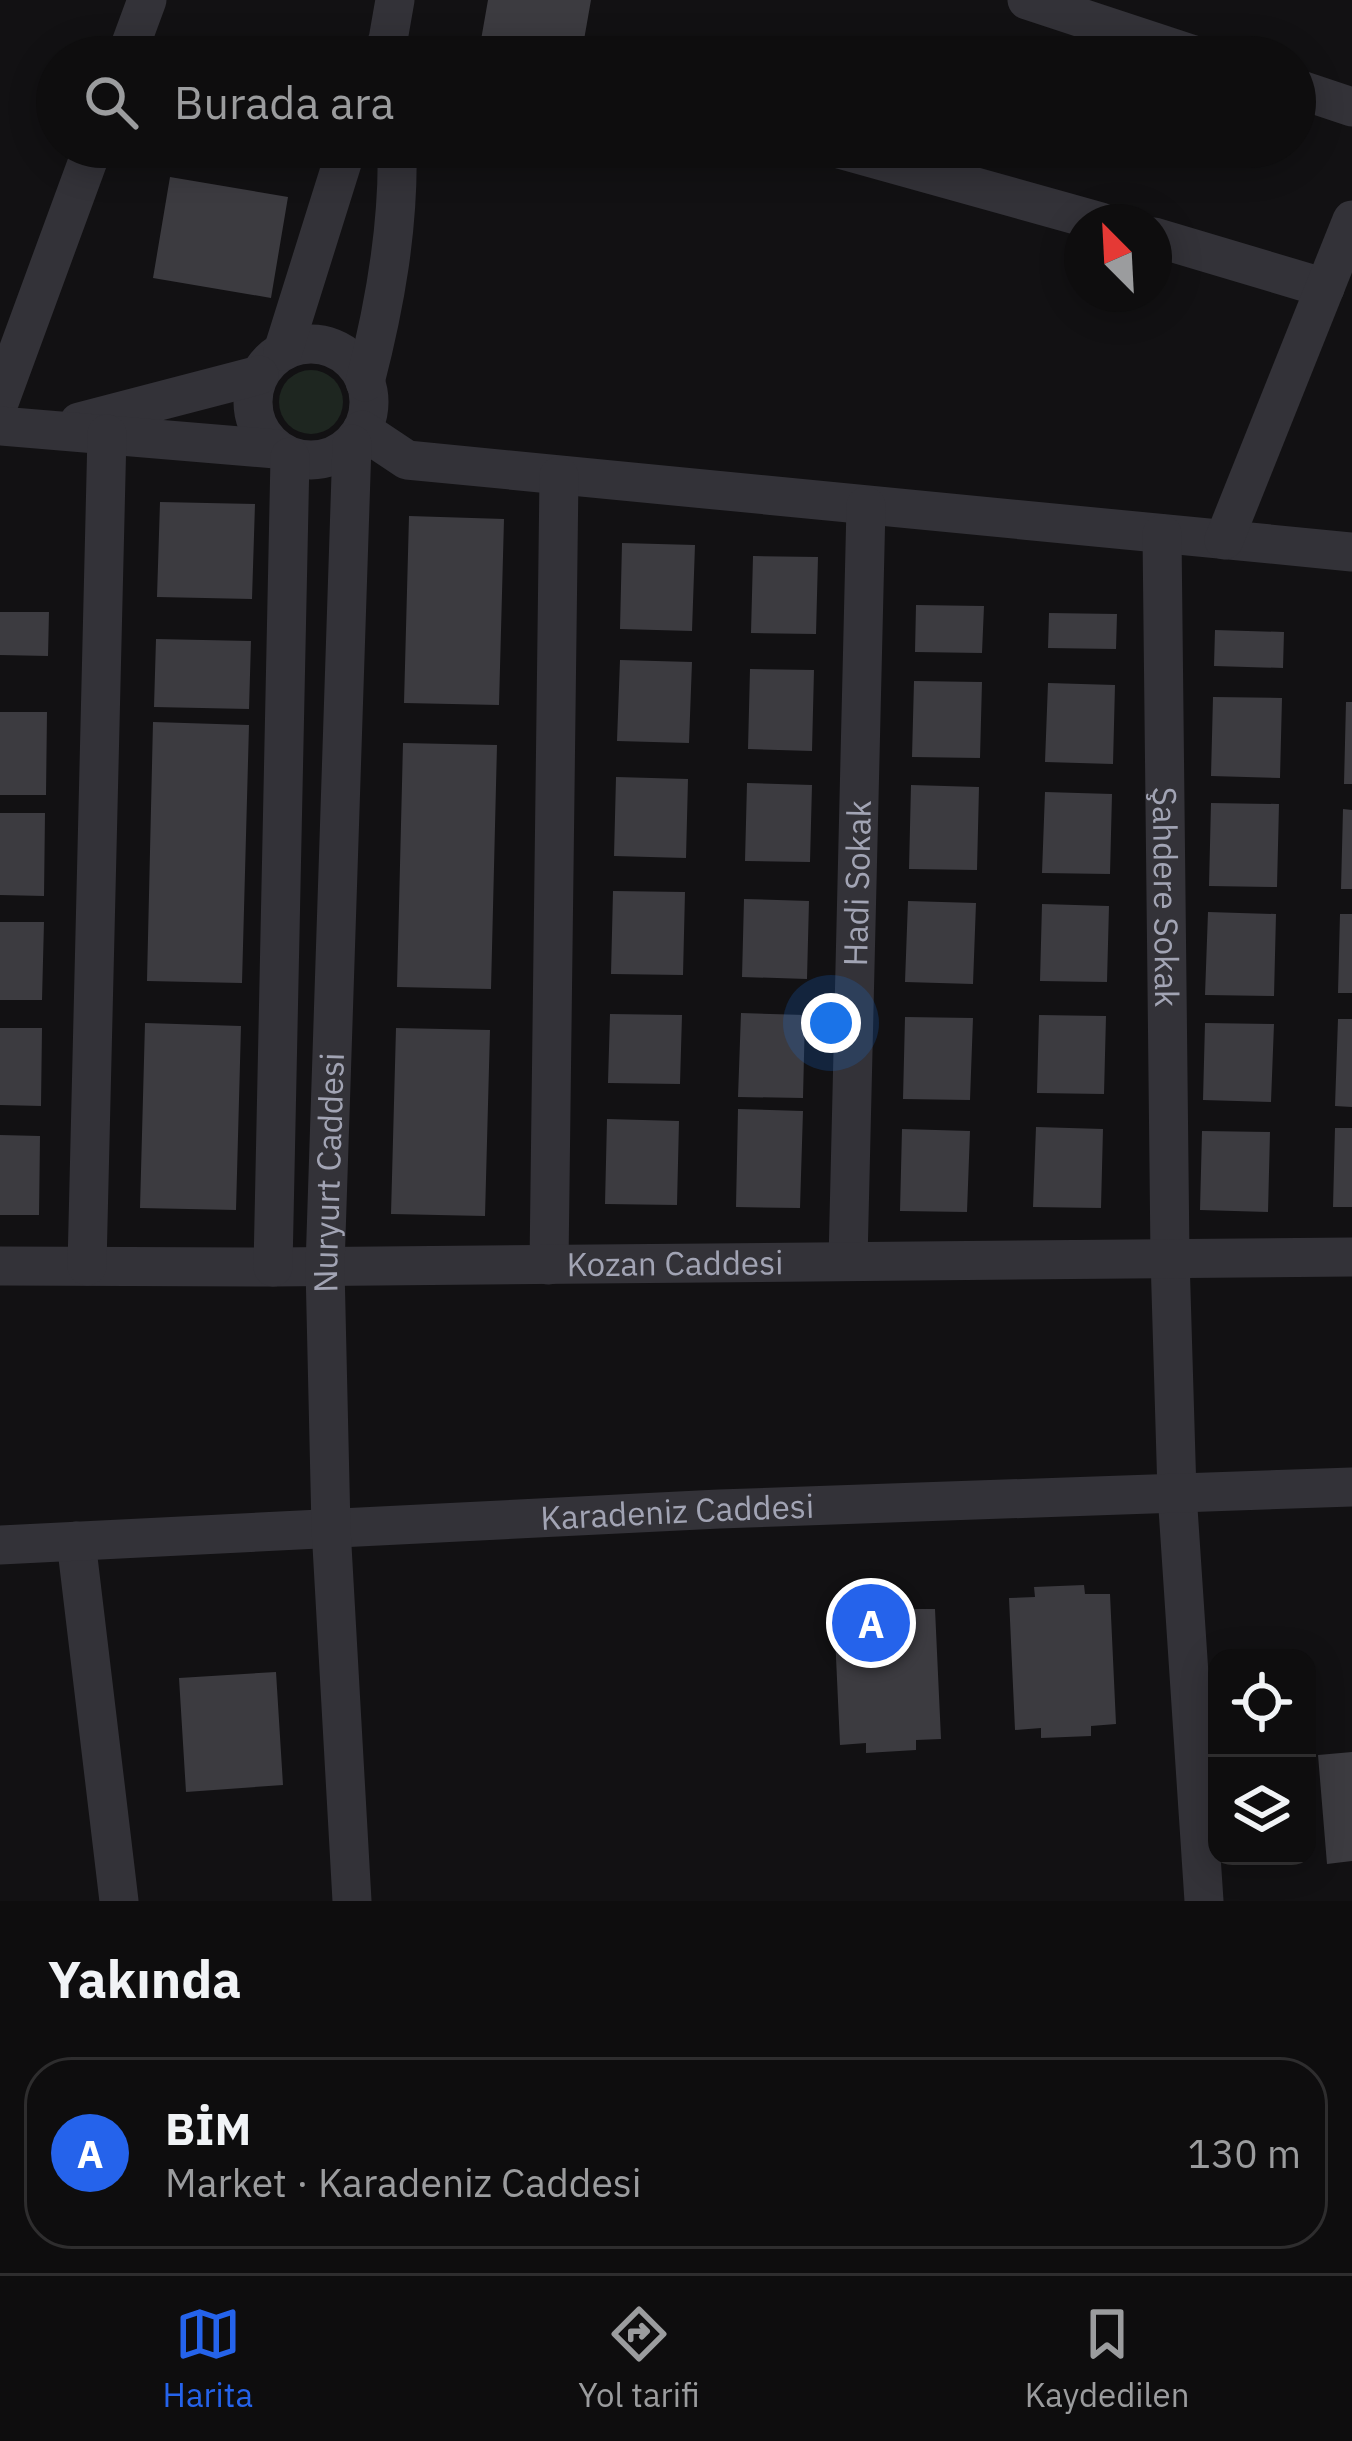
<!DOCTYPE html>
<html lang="tr">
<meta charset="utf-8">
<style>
:root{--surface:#0e0d0e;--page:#171617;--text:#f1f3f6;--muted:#9b9c9e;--line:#2e2d2e;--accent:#2563eb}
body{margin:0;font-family:"IBM Plex Sans",sans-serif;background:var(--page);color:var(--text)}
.controls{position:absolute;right:36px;bottom:36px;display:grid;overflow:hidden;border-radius:24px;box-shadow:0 6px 30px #0003}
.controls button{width:108px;height:108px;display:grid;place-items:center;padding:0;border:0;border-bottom:3px solid var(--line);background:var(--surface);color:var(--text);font:60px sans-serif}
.compass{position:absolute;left:1064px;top:204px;width:108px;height:108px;border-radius:50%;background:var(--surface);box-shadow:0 6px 30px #0003;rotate:336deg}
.you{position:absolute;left:831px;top:1023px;width:42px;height:42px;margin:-30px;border:9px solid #fff;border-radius:50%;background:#1a73e8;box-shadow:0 0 0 18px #1a73e833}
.badge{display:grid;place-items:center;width:78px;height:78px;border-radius:50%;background:var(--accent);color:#fff;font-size:39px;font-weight:700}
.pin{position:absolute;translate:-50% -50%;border:6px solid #fff;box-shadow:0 3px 12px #0006}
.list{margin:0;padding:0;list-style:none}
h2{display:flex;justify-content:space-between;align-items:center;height:156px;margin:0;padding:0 48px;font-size:51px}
h2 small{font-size:39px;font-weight:400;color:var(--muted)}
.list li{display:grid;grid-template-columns:78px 1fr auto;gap:36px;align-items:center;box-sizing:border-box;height:192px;margin:0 24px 24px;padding:0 24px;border:3px solid var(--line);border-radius:48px}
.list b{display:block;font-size:45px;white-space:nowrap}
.list p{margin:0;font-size:39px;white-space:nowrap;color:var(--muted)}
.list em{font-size:39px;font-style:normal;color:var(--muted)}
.icon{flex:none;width:66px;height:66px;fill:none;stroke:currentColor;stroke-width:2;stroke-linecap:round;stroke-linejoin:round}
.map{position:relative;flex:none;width:1352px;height:1901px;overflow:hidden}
.search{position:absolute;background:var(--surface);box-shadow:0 6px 30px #0003;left:36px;right:36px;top:36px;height:132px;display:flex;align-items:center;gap:30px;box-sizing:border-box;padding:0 42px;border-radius:66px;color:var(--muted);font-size:45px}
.sheet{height:372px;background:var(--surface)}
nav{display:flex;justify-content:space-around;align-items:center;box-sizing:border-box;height:168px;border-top:3px solid var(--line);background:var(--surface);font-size:33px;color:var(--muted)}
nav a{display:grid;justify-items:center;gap:6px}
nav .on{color:var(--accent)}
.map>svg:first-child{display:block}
</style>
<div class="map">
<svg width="1352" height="1901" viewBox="0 0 1352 1901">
<rect width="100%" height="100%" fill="#121113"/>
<path fill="#1e2620" d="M279 402a32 32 0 1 1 64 0a32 32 0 1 1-64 0Z"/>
<path fill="#3c3b40" d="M488,0H591L581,57H478Z
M170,177L288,197L271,298L153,278Z
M160,502L255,504L252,599L157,597Z
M409,516L504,519L499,705L404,703Z
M622,543L695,545L692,631L620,629Z
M753,556L818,557L816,634L751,633Z
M916,605L984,606L982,653L915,652Z
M0,612H49L48,656L0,655Z
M1049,613L1117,614L1116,649L1048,648Z
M1215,630L1284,632L1283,668L1214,666Z
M156,639L251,641L249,709L154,707Z
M620,660L692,662L689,743L617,741Z
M750,669L814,670L812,751L748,749Z
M914,681L982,682L980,758L912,757Z
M1048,683L1115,685L1113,764L1045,762Z
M1213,697L1282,698L1280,778L1211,776Z
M1346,702H1352V784H1344Z
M0,712H47L46,795H0Z
M153,722L249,725L242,983L147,981Z
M403,743L497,745L491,989L397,987Z
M616,777L688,779L686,858L614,856Z
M747,783L812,785L810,862L745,861Z
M911,785L979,787L977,870L909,869Z
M1045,792L1112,794L1110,874L1042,873Z
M1211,803L1279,804L1277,887L1209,886Z
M1343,809L1352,810V889H1341Z
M0,813H45L44,896L0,895Z
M613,891L685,892L683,975L611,974Z
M744,899L809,901L807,979L742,977Z
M908,901L976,903L973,984L905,982Z
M1042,904L1109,906L1107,982L1040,981Z
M1208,912L1276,914L1274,996L1205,995Z
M1340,914H1352V993H1338Z
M0,922H44L42,1000H0Z
M741,1013L805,1015L803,1098L738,1097Z
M610,1014L682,1015L680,1084L608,1083Z
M1039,1015L1106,1016L1104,1094L1037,1093Z
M905,1017L973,1018L970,1100L903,1099Z
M1338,1019H1352V1107L1335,1106Z
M145,1023L241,1026L236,1210L140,1208Z
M1205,1023L1274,1024L1271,1102L1203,1100Z
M0,1028H42L41,1106L0,1105Z
M396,1028L490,1030L485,1216L391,1214Z
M738,1109L803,1111L800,1208L736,1207Z
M607,1119L679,1121L677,1205L605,1204Z
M1036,1127L1103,1129L1101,1208L1033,1207Z
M1335,1128H1352V1207H1333Z
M902,1129L970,1131L967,1212L900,1211Z
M1202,1131L1270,1132L1268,1212L1200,1210Z
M0,1135L40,1136L39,1215H0Z
M1084,1585L1085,1594H1110L1116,1724L1091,1726V1736L1041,1738V1728L1015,1730L1009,1598L1035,1597L1034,1587Z
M909,1600V1609H935L941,1739L916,1740V1750L866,1753V1743L840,1745L834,1613L860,1612L859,1602Z
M276,1672L283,1785L186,1792L179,1678Z
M1352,1752V1861L1327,1864L1318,1755Z"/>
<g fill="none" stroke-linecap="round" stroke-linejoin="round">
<g stroke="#333238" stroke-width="39">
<path d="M1027,0L1200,57"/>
<path d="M126,57L147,0"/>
<path d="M381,57L388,40L395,0"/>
<path d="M1295,88L1352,107"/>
<path d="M832,147L1101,222"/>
<path d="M1154,237L1325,288"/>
<circle cx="311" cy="402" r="58"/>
<path d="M283,351L347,147"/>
<path d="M365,382C385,305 399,227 397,147"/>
<path d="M0,400L93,147"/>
<path d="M79,422L259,375"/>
<path d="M0,426L276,449"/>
<path d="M362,430L407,460L1352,552"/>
<path id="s1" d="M1162,534L1170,1257L1177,1493L1204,1901"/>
<path d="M1224,540L1352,220"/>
<path id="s2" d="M848,1261L866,506"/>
<path d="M549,1265L559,476"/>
<path id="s3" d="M0,1266L273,1267L1352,1257"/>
<path d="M87,1266L107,434"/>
<path d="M273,1267L290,457"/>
<path d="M76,1541L119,1901"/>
<path id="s4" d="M0,1545L719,1509L1352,1487"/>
<path id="s5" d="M352,1901L331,1528L325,1267L352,444"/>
</g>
</g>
<g text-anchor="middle" stroke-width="12" stroke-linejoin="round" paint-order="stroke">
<g font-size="33" fill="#a2a4b4" stroke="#0d0c0e">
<text dy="12" stroke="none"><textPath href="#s2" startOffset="378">Hadi Sokak</textPath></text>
<text dy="12" stroke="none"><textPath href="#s1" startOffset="363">Şahdere Sokak</textPath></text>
<text dy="12" stroke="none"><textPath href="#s5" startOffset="729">Nuryurt Caddesi</textPath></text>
<text dy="12" stroke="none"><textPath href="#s3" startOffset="675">Kozan Caddesi</textPath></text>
<text dy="12" stroke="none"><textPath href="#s4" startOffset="678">Karadeniz Caddesi</textPath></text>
</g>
</g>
</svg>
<div class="controls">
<button><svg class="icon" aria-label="locate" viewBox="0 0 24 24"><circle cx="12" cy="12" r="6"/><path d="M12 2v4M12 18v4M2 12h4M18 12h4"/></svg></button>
<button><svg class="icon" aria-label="layers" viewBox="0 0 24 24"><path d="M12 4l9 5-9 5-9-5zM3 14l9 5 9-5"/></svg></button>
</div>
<svg class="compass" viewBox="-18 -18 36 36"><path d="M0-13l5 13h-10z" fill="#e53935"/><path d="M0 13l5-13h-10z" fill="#9b9c9e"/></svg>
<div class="you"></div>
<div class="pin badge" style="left:871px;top:1623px">A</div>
<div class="search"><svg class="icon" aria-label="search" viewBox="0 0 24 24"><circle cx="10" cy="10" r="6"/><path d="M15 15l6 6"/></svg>Burada ara</div>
</div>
<section class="sheet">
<h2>Yakında<small></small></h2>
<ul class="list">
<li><span class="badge">A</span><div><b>BİM</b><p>Market · Karadeniz Caddesi</p></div><em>130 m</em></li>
</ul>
</section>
<nav>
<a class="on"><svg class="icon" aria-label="map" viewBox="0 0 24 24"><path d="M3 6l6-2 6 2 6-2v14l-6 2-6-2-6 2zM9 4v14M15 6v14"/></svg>Harita</a>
<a><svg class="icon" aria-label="directions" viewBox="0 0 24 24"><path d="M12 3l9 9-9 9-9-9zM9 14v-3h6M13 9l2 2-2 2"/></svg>Yol tarifi</a>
<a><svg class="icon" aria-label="saved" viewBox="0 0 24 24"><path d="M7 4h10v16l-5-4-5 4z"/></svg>Kaydedilen</a>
</nav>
